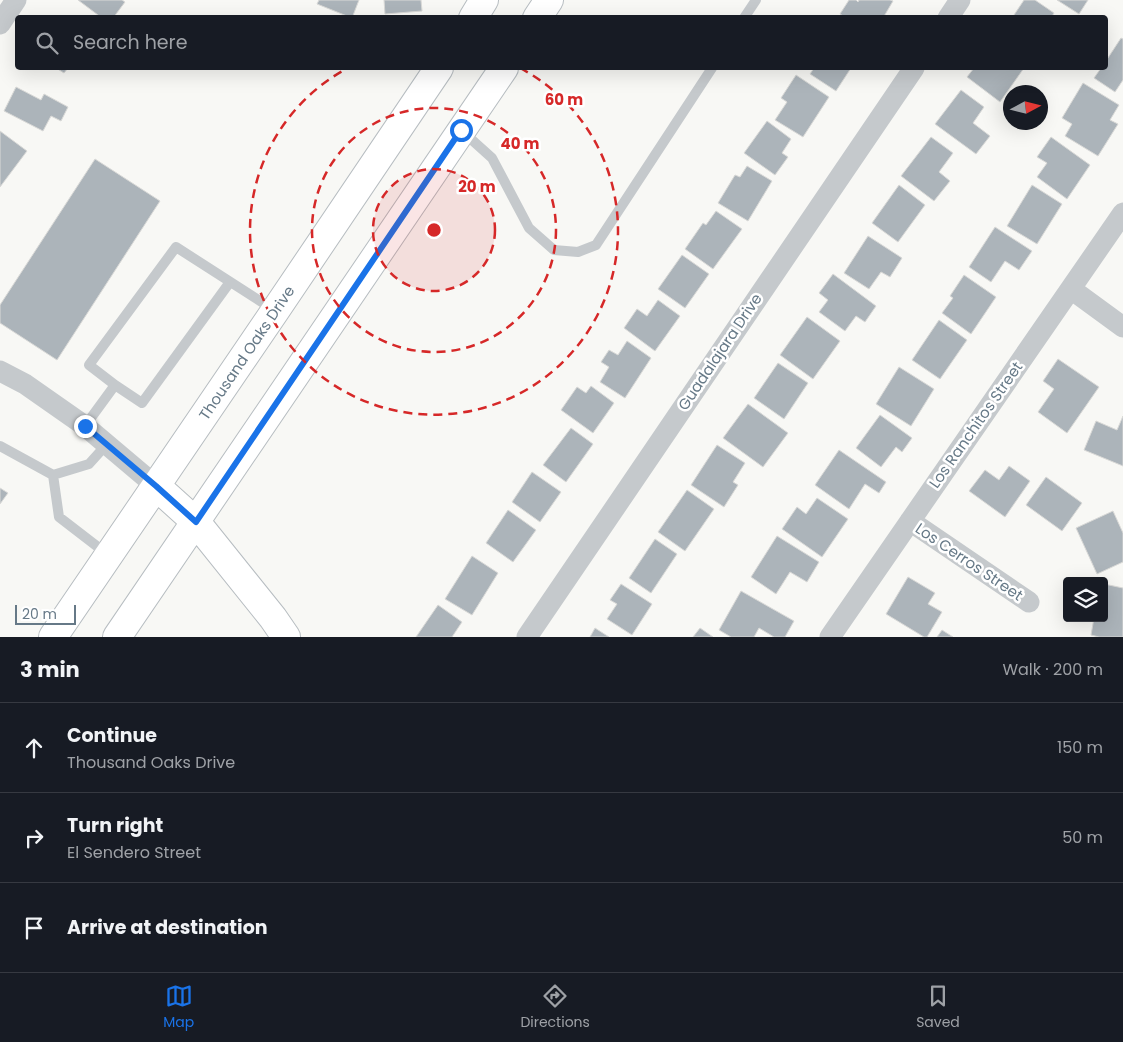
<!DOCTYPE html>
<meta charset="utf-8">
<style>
:root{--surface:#171b24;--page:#242831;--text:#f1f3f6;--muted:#9ea1a6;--line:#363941;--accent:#1a73e8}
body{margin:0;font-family:Poppins,sans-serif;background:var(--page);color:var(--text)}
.controls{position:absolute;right:15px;bottom:15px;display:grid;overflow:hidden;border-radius:5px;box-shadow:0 5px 20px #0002}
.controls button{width:45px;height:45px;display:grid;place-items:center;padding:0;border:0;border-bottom:1px solid var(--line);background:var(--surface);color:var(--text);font:25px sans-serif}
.compass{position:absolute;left:1003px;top:85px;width:45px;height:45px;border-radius:50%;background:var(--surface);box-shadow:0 5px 20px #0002;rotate:83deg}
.scale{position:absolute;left:15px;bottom:12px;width:61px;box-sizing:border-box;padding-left:5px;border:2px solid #667987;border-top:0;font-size:14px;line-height:18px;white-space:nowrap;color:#667987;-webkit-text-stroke:4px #fff;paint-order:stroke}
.stop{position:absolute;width:15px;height:15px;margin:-11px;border:4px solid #1a73e8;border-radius:50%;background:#fff}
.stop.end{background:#1a73e8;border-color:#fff;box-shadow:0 1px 5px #0008}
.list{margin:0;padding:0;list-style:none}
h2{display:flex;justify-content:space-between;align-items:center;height:65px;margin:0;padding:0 20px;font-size:21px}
h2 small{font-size:16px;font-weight:400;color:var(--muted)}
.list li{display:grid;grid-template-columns:32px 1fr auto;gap:15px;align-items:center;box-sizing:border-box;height:90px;padding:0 20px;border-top:1px solid var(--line)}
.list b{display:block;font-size:19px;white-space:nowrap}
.list p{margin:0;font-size:16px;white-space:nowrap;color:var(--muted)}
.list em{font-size:16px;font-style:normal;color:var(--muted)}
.icon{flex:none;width:28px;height:28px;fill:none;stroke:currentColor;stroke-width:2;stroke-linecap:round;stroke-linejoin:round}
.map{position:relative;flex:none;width:1123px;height:637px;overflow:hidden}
.search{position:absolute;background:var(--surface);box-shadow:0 5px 20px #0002;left:15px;right:15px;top:15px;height:55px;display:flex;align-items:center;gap:12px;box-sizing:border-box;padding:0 18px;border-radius:5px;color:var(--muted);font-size:19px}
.sheet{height:335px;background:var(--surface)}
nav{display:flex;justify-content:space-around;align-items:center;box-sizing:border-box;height:70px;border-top:1px solid var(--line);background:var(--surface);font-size:14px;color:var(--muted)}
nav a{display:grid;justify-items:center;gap:2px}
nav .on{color:var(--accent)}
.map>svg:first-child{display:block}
</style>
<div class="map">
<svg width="1123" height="637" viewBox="0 0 1123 637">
<rect width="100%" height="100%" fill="#f8f8f5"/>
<path fill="#acb4ba" stroke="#d9d9d7" d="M78,0H122L125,2L113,18H102Z
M319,0H359L352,18L317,4Z
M384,0H421L422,11L385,14Z
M849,0H856L858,2L859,0H890L893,1L883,18H846L840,14Z
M1024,0H1035L1054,13L1051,18H1012Z
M1057,0H1088L1079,14Z
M1121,38L1123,39V80L1115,92L1094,78L1101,68H1106V61Z
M56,68H68L64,73Z
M814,68H851L836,91L810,74Z
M974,68H1024L1000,102L967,77Z
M796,75L829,97L803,137L775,120L787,102L781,98Z
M1083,83L1119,105L1110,120L1118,124L1098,156L1065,136L1072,124L1062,118Z
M16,87L41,100L44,94L68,107L61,121L51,116L43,131L4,111Z
M961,90L984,107L973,123L990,136L976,154L935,124Z
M767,121L791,139L782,153L788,157L775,175L744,153Z
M0,131L27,151L0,187Z
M931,137L953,153L939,172L950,181L934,201L901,176Z
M1051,137L1090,165L1067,199L1037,177L1047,163L1037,157Z
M95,159L160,201L57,360L0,323V305Z
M747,166L772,181L748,221L718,203L735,175L740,177Z
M899,185L925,205L898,242L872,223Z
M1032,185L1062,204L1037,244L1007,226Z
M716,211L742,229L713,269L685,249L703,223L706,225Z
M995,227L1032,251L1019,270L1005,261L991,282L969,267Z
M868,236L902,258L890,277L881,272L869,289L844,273Z
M682,255L709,274L685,308L658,289Z
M833,274L876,306L865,322L856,316L845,331L819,312L828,300L819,293Z
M964,275L996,297L971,334L942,313L953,298L950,296Z
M658,300L680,316L655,351L624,328L637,309L647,316Z
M807,317L840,341L813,379L780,355Z
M939,320L967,340L940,379L912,360Z
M627,341L651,358L625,398L600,382L609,367L601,362L609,350L618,355Z
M1058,359L1099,387L1067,433L1038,412L1054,389L1043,381Z
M778,363L808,383L784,419L754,398Z
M899,367L934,389L911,426L876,404Z
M591,386L614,403L593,433L561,410L577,387L586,393Z
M748,404L788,433L763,467L723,438Z
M880,415L912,438L902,452L896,447L881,467L856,448Z
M1123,416V466L1084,450L1096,421L1117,430Z
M571,428L593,444L566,482L543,465Z
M717,445L745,463L733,482L738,485L724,507L691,485Z
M839,450L886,482L879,493L865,484L849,509L815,485Z
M1009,466L1030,481L1005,517L969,491L985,470L999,480Z
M532,472L561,492L540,522L512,502Z
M1046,477L1082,503L1062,531L1026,505Z
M0,488L8,493L0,504Z
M687,490L714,509L685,551L658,532Z
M817,498L848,519L822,557L782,529L797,507L806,514Z
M508,510L536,530L513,562L486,543Z
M1113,511L1123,533V562L1097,574L1076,528Z
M777,536L819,562L807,582L790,572L776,594L751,577Z
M655,539L677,554L651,593L629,578Z
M472,556L498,573L472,615L445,599Z
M908,577L935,593L928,604L942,612L927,637H924L886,614Z
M621,584L652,604L632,635L607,619L617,604L610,600Z
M1104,584L1123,588V637H1099L1091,635L1094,618H1104Z
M741,591L794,621L785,637H774L759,628L754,637H731L719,630Z
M438,605L462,622L452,637H416Z
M595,628L609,637H590Z
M700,628L713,637H693Z
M942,630L953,637H937Z"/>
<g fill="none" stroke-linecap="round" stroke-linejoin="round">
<g stroke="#b7bdc1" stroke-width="30">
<path id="secondary" d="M473,18L484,0
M537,18L549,0
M156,486L196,522L273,618L286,637
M53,637L275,311L439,68
M117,637L504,68"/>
</g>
<path stroke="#c5c9cc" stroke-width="10" d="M744,18L756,0
M462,131L492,158L529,228L554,250L578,252L596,245L712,68
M115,385L142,403L230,282
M85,426L115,385L89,365L176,247L274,310
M0,446L53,475L89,464L107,444
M53,475L59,517L107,554"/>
<path stroke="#c5c9cc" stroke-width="21" d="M948,18L960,0
M0,24L16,0
M1071,289L1123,327
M0,371L25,384L85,426L156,486
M910,521L1029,602
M527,637L914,68
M830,637L1123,213"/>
<use href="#secondary" stroke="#fff" stroke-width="28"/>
</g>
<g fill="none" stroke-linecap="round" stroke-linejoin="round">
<path stroke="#1a73e8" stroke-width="6" d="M85,426L156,486L196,522L461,130"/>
</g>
<circle cx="434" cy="230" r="61" fill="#d62828" fill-opacity=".12"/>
<g fill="none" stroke="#d62828" stroke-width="2.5" stroke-dasharray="9 6">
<circle cx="434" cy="230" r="61"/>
<circle cx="434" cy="230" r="122"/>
<path d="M520 68A184 184 0 1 1 348 68"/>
</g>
<g text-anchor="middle" stroke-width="5" stroke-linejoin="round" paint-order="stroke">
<g font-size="15" fill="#667987" stroke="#fff">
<text transform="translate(720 352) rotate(-56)" y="5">Guadalajara Drive</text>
<text transform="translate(247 353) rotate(-56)" y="5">Thousand Oaks Drive</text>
<text transform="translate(976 425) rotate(-55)" y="5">Los Ranchitos Street</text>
<text transform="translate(969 562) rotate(34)" y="5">Los Cerros Street</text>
</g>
</g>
<circle cx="434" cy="230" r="8" fill="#d62828" stroke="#fff" stroke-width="2.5"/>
<g font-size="15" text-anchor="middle" font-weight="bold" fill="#d62828" stroke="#fff" stroke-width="5" stroke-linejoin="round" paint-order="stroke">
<text x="564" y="105">60 m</text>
<text x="520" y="149">40 m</text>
<text x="477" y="192">20 m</text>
</g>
</svg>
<div class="controls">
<button><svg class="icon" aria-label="layers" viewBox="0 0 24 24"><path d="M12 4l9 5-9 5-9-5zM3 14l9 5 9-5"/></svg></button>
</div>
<svg class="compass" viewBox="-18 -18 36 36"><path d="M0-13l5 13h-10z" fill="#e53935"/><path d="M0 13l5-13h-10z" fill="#9ea1a6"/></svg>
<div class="scale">20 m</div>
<div class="stop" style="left:461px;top:130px"></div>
<div class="stop end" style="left:85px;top:426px"></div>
<div class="search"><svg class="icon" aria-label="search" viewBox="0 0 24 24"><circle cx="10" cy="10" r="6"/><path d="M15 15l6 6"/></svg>Search here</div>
</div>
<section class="sheet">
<h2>3 min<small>Walk · 200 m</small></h2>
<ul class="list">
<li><svg class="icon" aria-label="ahead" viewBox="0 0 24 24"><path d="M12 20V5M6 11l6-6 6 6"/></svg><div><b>Continue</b><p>Thousand Oaks Drive</p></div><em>150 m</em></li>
<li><svg class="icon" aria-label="right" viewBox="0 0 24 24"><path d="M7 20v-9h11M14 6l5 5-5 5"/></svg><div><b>Turn right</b><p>El Sendero Street</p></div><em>50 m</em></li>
<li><svg class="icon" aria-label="arrive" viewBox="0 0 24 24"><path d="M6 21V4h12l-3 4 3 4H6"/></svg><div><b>Arrive at destination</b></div></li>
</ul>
</section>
<nav>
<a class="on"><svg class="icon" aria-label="map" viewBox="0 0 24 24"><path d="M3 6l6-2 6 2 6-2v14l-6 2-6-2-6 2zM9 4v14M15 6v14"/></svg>Map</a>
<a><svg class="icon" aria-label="directions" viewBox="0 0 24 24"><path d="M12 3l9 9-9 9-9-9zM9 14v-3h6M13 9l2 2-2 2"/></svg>Directions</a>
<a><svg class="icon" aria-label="saved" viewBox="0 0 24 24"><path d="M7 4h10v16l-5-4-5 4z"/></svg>Saved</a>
</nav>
